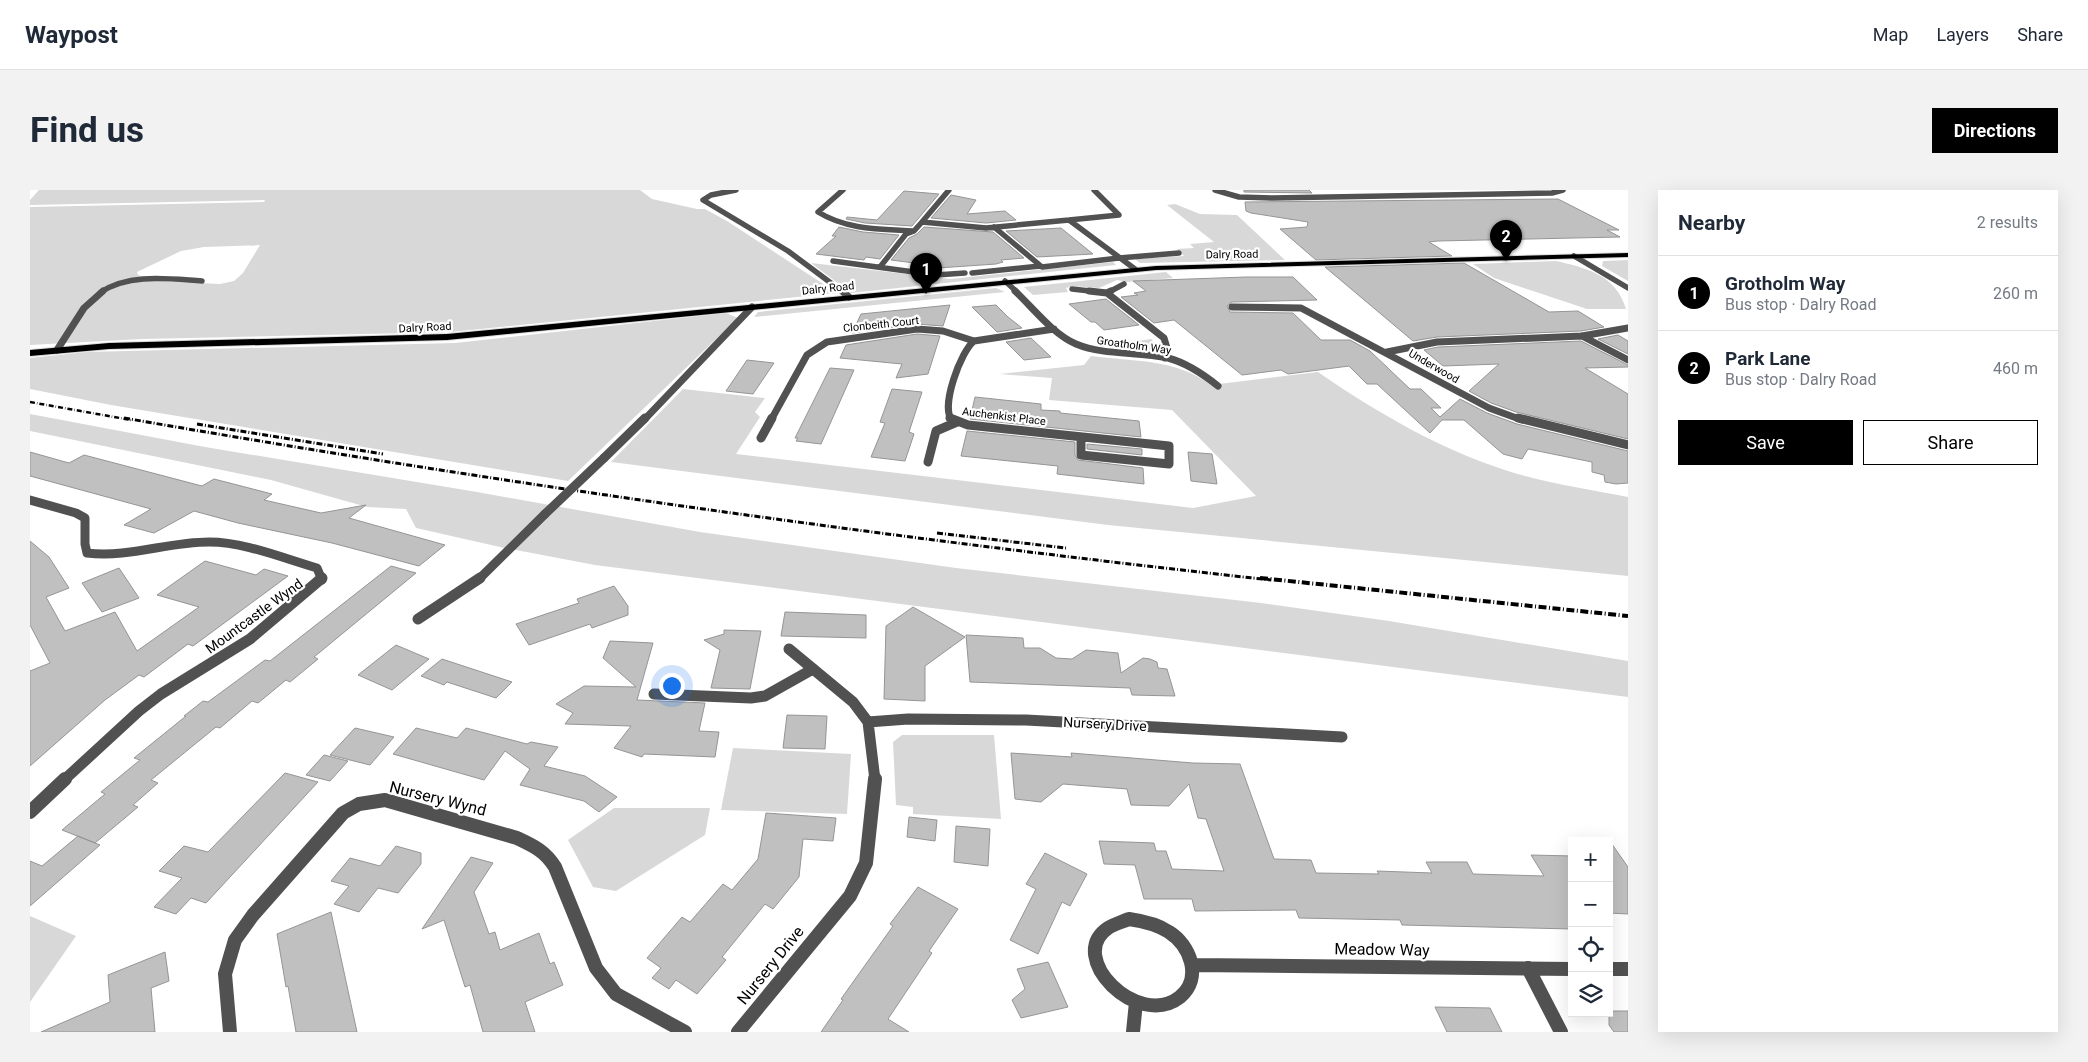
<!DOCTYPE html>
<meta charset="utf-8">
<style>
:root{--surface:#fff;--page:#f2f2f3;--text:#1f2937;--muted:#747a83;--line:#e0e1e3;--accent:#000}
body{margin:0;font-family:Roboto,sans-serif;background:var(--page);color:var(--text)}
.controls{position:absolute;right:15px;bottom:15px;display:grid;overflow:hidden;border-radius:0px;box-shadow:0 5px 20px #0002}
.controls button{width:45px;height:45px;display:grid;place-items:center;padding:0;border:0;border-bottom:1px solid var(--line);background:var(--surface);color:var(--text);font:25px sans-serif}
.you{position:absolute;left:641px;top:495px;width:18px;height:18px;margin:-12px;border:4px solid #fff;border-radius:50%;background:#1a73e8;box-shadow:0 0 0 8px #1a73e833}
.badge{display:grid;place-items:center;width:32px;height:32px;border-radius:50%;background:var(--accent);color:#fff;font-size:16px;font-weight:700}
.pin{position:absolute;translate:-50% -41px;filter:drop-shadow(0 1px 2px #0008)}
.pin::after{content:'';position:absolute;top:26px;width:18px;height:15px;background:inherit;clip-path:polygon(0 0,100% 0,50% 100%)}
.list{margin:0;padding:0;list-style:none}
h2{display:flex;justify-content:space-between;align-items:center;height:65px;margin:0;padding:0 20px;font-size:21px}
h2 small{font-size:16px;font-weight:400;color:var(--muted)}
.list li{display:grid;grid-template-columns:32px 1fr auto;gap:15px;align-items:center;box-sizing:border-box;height:75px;padding:0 20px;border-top:1px solid var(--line)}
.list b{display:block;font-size:19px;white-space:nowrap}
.list p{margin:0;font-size:16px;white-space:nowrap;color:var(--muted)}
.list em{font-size:16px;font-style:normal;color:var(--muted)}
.actions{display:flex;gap:10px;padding:15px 20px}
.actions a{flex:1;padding:11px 0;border:1px solid var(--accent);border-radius:0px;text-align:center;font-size:18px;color:var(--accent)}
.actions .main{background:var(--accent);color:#fff}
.icon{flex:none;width:28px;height:28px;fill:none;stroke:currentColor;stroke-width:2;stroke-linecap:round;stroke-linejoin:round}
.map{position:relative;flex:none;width:1598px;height:842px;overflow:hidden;border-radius:0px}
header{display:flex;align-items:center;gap:30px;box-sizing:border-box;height:70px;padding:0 25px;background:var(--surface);border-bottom:1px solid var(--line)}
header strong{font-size:24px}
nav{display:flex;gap:28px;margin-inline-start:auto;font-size:18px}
.intro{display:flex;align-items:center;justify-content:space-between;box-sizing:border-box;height:120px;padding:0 30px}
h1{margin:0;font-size:35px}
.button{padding:12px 22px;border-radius:0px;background:var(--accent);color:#fff;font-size:18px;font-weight:700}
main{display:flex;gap:30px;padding:0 30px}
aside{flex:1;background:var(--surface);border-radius:0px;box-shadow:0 5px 20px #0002}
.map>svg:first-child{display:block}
</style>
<header>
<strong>Waypost</strong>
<nav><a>Map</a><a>Layers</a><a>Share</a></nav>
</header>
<div class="intro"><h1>Find us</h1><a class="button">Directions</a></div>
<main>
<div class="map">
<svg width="1598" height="842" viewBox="0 0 1598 842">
<rect width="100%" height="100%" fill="#fff"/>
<path fill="#d8d8d8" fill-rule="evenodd" d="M9,0H610L622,9L667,19H675L697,31L807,103L421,142L112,149L0,155V17L234,12L235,10L0,15V10ZM230,55L213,83L204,91L190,94L125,91L108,85L107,82L151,61L174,57Z
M1145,14L1170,24L1207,25L1255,70L1110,73L1105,69L1154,66L1147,59L1164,58L1160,54L1184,52L1137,15Z
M1598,70V91L1572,76L1573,71Z
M1526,71C1557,78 1586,85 1596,119H1557L1464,88L1443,74Z
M1083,72L1086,75L821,103L781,73L920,89Z
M1136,82L1143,88L1097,92L1087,90L1069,98L1042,96L1036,98L1038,102L1003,105L994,97Z
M966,98L975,102L724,127L728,122Z
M696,123L708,128L538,291L81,215L0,199V168L57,162L425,153Z
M1122,149L1124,158L1117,161L1068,156Z
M1061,166C1105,172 1144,168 1181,195L1288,182C1346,222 1411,260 1478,281C1516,293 1559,299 1598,307V386L1078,335L581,272L653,199L735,208L725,222L730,227L706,264L1163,318L1226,306L1142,220L1019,210L1022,188L970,184L1054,175Z
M0,224L175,257L447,302L670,342L926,378L1231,413L1359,431L1598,471V507L565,375L470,357L386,338L376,319L337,317L241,290L0,241Z
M872,545H964L971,629L883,624V617L866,615L863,552Z
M703,558L821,564L817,624L691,620Z
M584,618H680L675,645L586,701L563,697L538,650Z
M0,726L46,746L0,812Z"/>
<path fill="#c0c0c0" stroke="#959595" d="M1214,0H1279L1282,3L1214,2Z
M874,1L909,4L882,36L835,33L816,29L817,27L847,30Z
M921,5L946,10L937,24L975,21L986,30L956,33L901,28Z
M1528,9L1589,40H1577L1590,47L1408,51L1399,52L1422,66L1286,70L1250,39L1277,37L1278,32L1221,23L1216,21L1215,12Z
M809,37L833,42L869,45L850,69L836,67L834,70L786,64L806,46H802Z
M894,37L963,42L994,68L971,70L973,72L966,74L908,78V76L861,70L879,48L887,44Z
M1031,38L1063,64L1007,67L976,41Z
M1434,73L1519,122L1548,121L1574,137L1551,141L1407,147L1383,151L1295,77Z
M1216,87H1263L1287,110L1202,112L1197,116L1200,122L1263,123L1291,150H1320L1340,161L1380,199H1391L1411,218H1401L1410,227L1430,209L1457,223L1487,234L1598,261V293L1586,294L1575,292L1574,285L1562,282V272L1498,259L1492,269L1473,264L1434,230H1412L1400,243L1347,194H1337L1319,176L1258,184L1251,180L1212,185L1144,130L1124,133L1091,107L1108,105L1104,103L1116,101L1103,91Z
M1076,109L1109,135L1074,140L1065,132H1061L1039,114Z
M920,115L913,136L886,134L822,143L831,124Z
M966,115L978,127L992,138L967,142L942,117Z
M887,144L910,146L898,184L866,188L872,174L810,168L816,155Z
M1588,145L1598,151V164L1568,149Z
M1001,148L1021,167L994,170L976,152Z
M1551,151L1598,175V177L1555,178L1598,204V249L1486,222L1461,213L1439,201L1469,174L1413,176L1394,160L1408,157Z
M717,170L744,173L723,204L696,201Z
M800,178L824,180L791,254L766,251L768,248H765Z
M862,199L892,202L879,242L884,244L875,271L841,267L855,233L850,232Z
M945,207L1011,214V220L1030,221V223L1109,231L1111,247L940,229Z
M937,241L1045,252V265L1048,270L1113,278L1114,294L1027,284L1028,276L931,266Z
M1057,254L1112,259V265L1057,259Z
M0,262L39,273L54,265L172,296L184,289L242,304L234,310L291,323L336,315L319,328L415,355L389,376L302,353L208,333L164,321L124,343L94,335L121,319L0,286Z
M1158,262L1182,264L1187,294L1161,291Z
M0,351L19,367L39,398L16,407L35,441L85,422L107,461L169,417L127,405L175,371L226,385L234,379L258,386L163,456L158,454L114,487L109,485L75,510L0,576V481L20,473L0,435Z
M361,376L386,383L284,467L288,469L260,492L256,490L228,513L222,511L190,538L186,537L121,590L128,593L103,615L108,617L65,653L32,640L75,604L71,602L110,570L104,568L156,526H154L173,511L178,512L235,470L240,471Z
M89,378L109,408L72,422L52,393Z
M584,396L598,416V425L562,438L560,434L499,455L486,434L549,413L547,409Z
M883,417L935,447L895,476V511L854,509L856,436Z
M755,422L836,425V448L751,446Z
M694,440L731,441L720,499L681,498L690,460L674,450L694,444Z
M936,445L993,448L994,458H1010L1026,468L1042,469L1056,460L1088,463L1091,483L1113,468L1120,469L1127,472L1128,478L1137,479L1145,506L1102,505L1100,498L940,492Z
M580,451L623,453L607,510L675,513L669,541L689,542L685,567L614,564L612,567L584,558L601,536L535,534L543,523L526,514L554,496L606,497L573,468Z
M366,455L399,469L362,500L328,485Z
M412,469L482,492L466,508L417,492L414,495L391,486Z
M757,525L797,526L795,559L753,558Z
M325,538L364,547L340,575L300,565Z
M386,538L427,548L436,538L497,554L501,552L528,557L514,576L555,586L587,607L569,622L554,611L490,595L500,579L475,561L454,590L363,564Z
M981,563L1042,567L1041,563L1163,573L1210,574L1244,669L1281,670L1286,683L1349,684L1347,681L1402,683L1396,672H1437L1443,684L1514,686L1501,665L1542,666V739L1372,735L1370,730L1269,728L1266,720L1165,721L1162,709H1114L1105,675L1074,674L1069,651L1124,653L1126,661H1136L1142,679L1194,681L1176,629L1168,628L1159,594L1139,616L1101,615L1097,599L1033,594L1011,612L985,609Z
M294,565L318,571L300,591L276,585Z
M255,583L288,592L176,713L161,708L146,724L124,717L152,688L129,681L154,656L178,662Z
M736,623L806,628L803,651L773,649L769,687L743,719L735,714L692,767L696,770L667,804L646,790L639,799L622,788L631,778L617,768L652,727L660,732L693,694L702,700L728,669Z
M879,627L907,630L905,651L877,647Z
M926,636L960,639L958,676L924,672Z
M48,646L70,655L0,716V671L12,676Z
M1579,650L1598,677V724L1579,723Z
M366,656L391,663V674L368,703L348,698L329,722L304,714L319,696L301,691L320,668L350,676Z
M1015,663L1057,684L1040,716L1032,712L1008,764L980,750L1006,699L996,694Z
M441,667L463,673L444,702L459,744L465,742L470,760L509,743L520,774L524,772L533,795L495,812L505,842H453L440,795L435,797L414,730L392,739Z
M888,697L928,719L899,761L902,763L858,829L879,842H791L813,810L811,809L863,736L860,734Z
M301,722L327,842H266L258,796L256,797L247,744Z
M135,762L139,791L121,798L125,842H11L80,812L78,785Z
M1018,772L1038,817L991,828L982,810L995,799L987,779Z
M1405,817L1460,818L1472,842H1417Z
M1579,821H1598V842H1584L1579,835Z"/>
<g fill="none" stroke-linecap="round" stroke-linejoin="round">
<g stroke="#dbdbdb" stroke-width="2">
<path id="trunk" d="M1598,63V67L1126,80L417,150L79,159L0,166V160L79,153L417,144L1126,76Z"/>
</g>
<path stroke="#515151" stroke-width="5.5" d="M706,0L681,5L673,10L758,61L813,102
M1089,68L1149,63
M71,102C100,83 139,89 172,91"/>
<path stroke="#515151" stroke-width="7" d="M812,101L819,107
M27,160L54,118L73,101
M614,230L722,117"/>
<path stroke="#515151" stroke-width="9" d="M574,268L615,228
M898,272L906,241L927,232
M448,390L515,324"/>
<path stroke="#515151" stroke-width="11" d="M388,429L450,388
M624,504L721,508L735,506L783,479"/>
<path stroke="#515151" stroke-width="5.5" d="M813,0L788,22C817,40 850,39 883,41
M1185,0L1209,7L1242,8L1522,3L1533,0
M1039,30L1089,25L1064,0
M892,32L919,0
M964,37L1012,77L1089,68
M1544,66L1598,98
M803,71L906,85L935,83
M850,77L876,44L884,41L892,32L956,38L1039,30L1105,79
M942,83L1010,76
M975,91L987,102
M1042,99L1069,102
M1079,102L1094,94"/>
<path stroke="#515151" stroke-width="7" d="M985,101C1004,119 1023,144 1046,154C1075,166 1107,161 1138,168C1157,173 1173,184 1188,196
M1059,101L1077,103L1081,101
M1077,103L1134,148L1137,158L1135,168
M1202,117L1271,118L1459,218L1492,230
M1552,146L1598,170
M1357,162L1407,152L1552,146L1598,138
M741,230L777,165L797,152L887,139L913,141L944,151L1024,139
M922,230C910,217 931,161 944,151"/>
<path stroke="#515151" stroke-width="9" d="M920,228L938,235L1139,256V274L1051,265V247
M1488,228L1598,255
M731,248L742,228
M0,310L46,323L55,328V354L57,363C99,368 137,352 179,352C215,352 252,368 287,378L292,390"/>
<path stroke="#515151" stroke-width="11" d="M759,459L823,512L838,532L878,529L996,530L1312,547
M838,532L845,590
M34,590L109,521L131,504L220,449L292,388"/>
<path stroke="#515151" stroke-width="14" d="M0,622L35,589
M1099,729C1113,731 1127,734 1139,742C1160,755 1173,788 1150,807C1108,840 1035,767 1078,738C1084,734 1092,732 1099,729Z
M1162,775L1542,779
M1498,778L1531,842
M1579,779H1598
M200,842L195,784L205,750L223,725L313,623L329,614L355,610L487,648C504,656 515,661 525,677L566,778L586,804L655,842
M708,842L820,706L836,673L845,589
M1103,842L1106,812"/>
<use href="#trunk" fill="#000" fill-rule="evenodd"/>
<path stroke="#000" stroke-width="2.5" stroke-dasharray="5 2 0.5 2" stroke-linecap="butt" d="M0,212L101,230"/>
<path stroke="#000" stroke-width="3" stroke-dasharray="6 2 1 2" stroke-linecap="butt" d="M94,228C475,294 857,348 1241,390
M167,234L353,264
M907,343L1036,358"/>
<path stroke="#000" stroke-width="4" stroke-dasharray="8 2.5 1 2.5" stroke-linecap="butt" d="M1230,388L1598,426"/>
<path stroke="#515151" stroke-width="9" d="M515,324L574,268"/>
</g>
<g text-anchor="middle" stroke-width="4.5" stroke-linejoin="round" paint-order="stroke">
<g font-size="11" fill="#000" stroke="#fff">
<text transform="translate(1202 64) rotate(-1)" y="4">Dalry Road</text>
<text transform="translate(798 98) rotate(-6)" y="4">Dalry Road</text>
<text transform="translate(851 134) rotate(-6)" y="4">Clonbeith Court</text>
<text transform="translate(395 137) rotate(-3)" y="4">Dalry Road</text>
<text transform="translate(1104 155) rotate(8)" y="4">Groatholm Way</text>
<text transform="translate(1404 176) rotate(30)" y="4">Underwood</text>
<text transform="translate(974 226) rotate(7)" y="4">Auchenkist Place</text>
</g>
<g font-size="14" fill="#000" stroke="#fff">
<text transform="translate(224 426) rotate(-36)" y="5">Mountcastle Wynd</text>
<text transform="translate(1075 534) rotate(3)" y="5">Nursery Drive</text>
</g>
<g font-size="16" fill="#000" stroke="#fff">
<text transform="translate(408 608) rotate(14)" y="6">Nursery Wynd</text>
<text transform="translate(1352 759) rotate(1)" y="6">Meadow Way</text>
<text transform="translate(740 775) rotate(-51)" y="6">Nursery Drive</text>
</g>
</g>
</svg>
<div class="controls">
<button>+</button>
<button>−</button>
<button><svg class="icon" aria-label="locate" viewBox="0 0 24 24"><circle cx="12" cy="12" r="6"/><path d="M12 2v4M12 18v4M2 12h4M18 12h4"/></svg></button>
<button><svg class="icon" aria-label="layers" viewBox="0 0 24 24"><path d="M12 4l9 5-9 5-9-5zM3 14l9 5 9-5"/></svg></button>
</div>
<div class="you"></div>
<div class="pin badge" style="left:896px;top:104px">1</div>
<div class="pin badge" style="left:1476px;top:71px">2</div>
</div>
<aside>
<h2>Nearby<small>2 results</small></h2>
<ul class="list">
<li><span class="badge">1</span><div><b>Grotholm Way</b><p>Bus stop · Dalry Road</p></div><em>260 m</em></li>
<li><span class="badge">2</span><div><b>Park Lane</b><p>Bus stop · Dalry Road</p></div><em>460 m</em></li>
</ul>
<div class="actions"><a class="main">Save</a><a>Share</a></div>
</aside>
</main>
